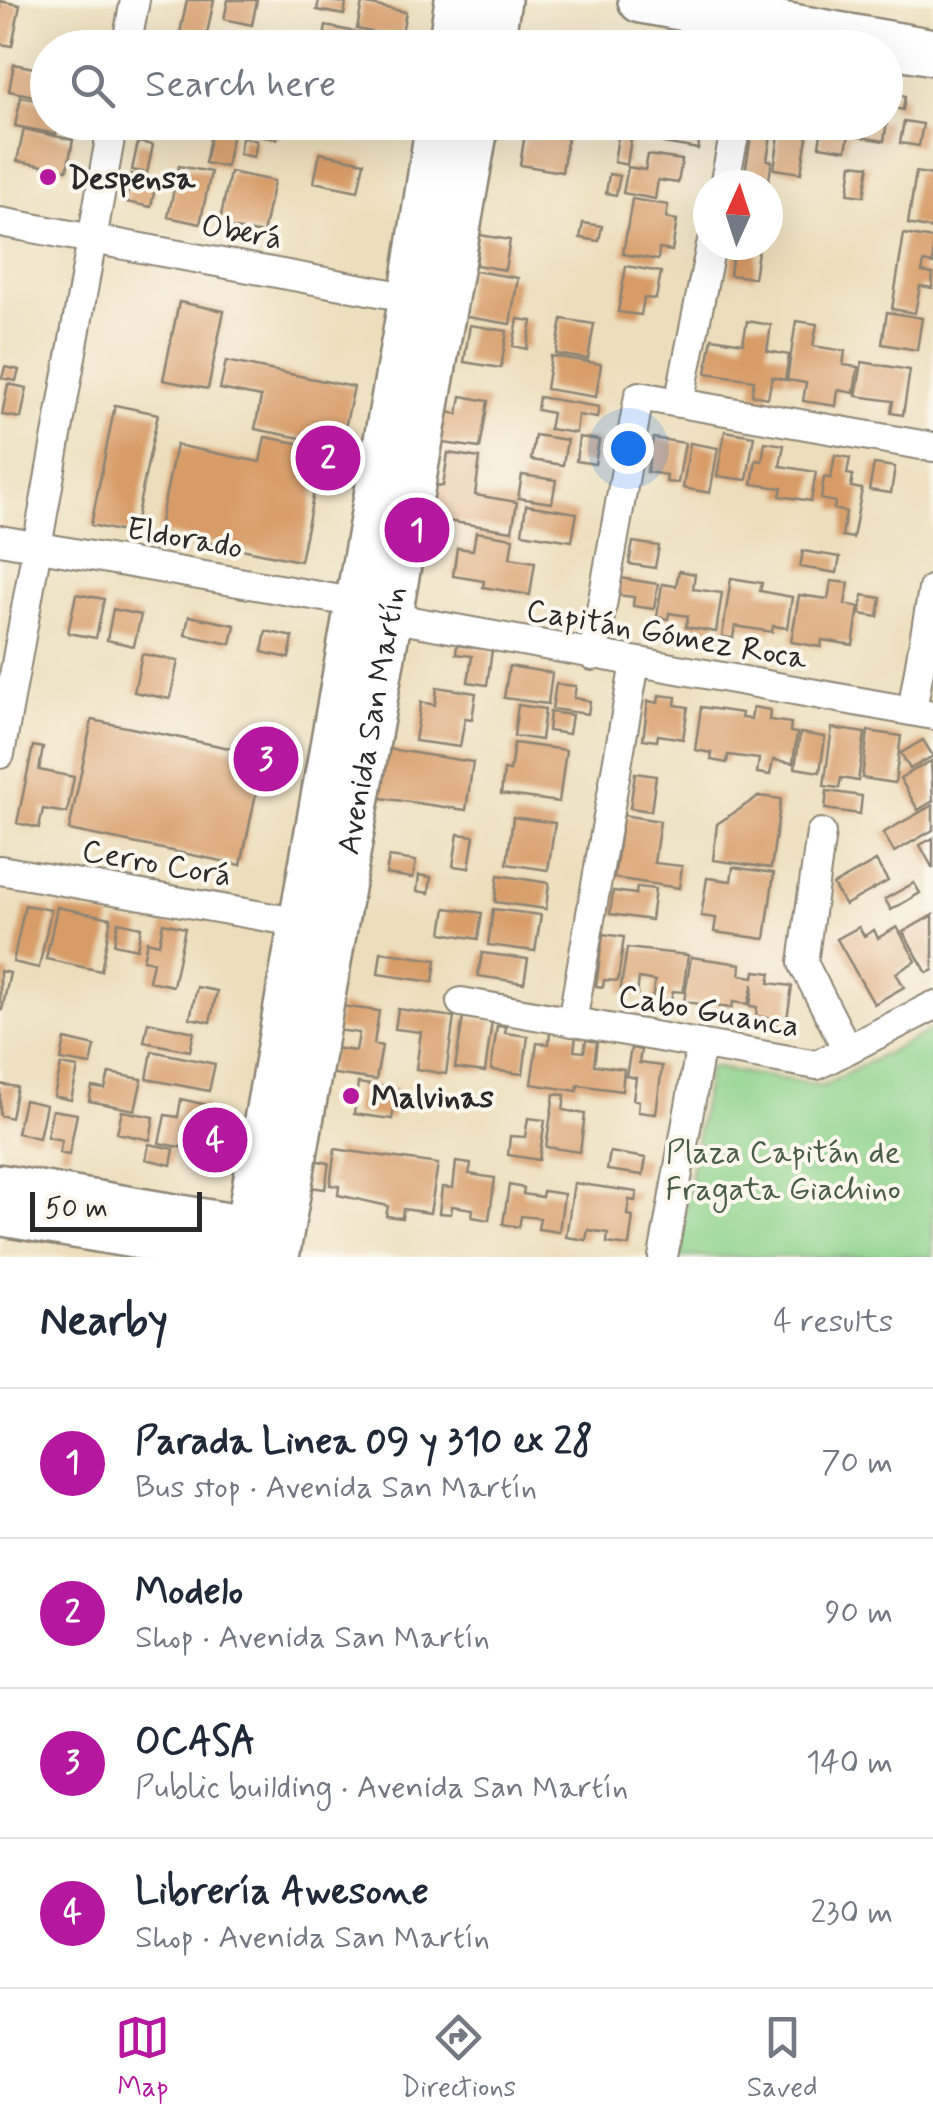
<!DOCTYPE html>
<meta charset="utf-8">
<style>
:root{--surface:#fff;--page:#f6f6f7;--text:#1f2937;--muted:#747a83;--line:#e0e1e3;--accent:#b5179e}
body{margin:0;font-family:Mynerve,sans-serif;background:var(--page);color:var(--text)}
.compass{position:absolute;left:693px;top:170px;width:90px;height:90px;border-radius:50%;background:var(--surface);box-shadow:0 10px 40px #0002;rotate:3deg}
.scale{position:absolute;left:30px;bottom:25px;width:172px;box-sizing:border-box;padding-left:10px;border:5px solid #2b2b2b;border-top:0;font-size:28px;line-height:35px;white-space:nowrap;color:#2b2b2b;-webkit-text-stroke:8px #fbf7ec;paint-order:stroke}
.you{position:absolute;left:628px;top:448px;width:35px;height:35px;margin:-25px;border:8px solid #fff;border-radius:50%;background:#1a73e8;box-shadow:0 0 0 15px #1a73e833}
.badge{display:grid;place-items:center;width:65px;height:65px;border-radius:50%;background:var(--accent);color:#fff;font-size:32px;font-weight:700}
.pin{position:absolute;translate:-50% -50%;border:5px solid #fff;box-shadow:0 2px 10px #0006}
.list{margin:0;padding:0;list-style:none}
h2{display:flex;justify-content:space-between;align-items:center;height:130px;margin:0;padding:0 40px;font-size:42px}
h2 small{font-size:32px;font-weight:400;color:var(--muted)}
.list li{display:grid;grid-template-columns:65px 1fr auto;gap:30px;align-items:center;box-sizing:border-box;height:150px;padding:0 40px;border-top:2px solid var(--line)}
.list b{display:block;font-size:38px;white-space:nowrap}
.list p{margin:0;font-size:32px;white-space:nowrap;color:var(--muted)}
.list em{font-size:32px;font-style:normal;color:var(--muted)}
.icon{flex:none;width:55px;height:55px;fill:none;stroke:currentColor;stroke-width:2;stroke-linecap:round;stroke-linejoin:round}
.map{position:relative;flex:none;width:933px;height:1257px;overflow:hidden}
.search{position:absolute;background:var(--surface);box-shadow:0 10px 40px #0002;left:30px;right:30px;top:30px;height:110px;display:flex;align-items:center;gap:25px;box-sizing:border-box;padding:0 35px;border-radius:55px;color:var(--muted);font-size:38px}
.sheet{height:730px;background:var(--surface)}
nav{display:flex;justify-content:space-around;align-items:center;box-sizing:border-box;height:140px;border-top:2px solid var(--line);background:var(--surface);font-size:28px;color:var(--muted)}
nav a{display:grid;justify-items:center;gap:5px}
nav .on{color:var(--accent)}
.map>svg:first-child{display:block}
</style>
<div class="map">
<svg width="933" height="1257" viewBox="0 0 933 1257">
<rect width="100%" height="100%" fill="#fbf7ec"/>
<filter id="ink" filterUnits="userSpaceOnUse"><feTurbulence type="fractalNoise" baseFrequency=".01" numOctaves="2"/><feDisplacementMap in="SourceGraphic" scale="20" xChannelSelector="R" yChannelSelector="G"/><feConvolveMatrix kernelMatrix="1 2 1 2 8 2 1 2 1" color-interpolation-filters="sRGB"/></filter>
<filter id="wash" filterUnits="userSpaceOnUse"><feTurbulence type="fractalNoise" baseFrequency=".0048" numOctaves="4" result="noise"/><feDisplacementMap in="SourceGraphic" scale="40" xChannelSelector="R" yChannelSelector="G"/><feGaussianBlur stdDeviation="2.25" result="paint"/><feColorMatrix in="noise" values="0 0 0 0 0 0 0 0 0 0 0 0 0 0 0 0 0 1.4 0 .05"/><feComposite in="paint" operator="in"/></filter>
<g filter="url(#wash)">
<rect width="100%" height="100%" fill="#ecdebc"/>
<path fill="#8fd38d" stroke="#5d7f5c" stroke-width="2.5" d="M933,1029V1257H677L709,1067L823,1086Z"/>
<g id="blocks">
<path fill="#d89c68" d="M187,0H214L206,38L180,33Z
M228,0H257L252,25L224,19Z
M319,0L346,3L344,15L317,10Z
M0,1L20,5L12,46L0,44Z
M362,3L406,12L401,38L357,29Z
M326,26L399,41L397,48H322Z
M14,64L48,71V99L9,91Z
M892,93L905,96L903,110L890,107Z
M21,97L48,102V122H59L56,134L15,126Z
M904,121L923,124L919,146L900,143Z
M259,122H280L277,139L257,135Z
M656,122H702L698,149L663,143L664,134L654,132Z
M823,122H887L884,141L849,135L846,150L819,146Z
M753,126L772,129L767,160L772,161L768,185H748L750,174L745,173Z
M526,127L568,134L562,172L520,165Z
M212,128L233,132L226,167L205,163Z
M780,128L808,132L801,173L774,169Z
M24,129L73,140L67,170L17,161Z
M619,130L632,132L627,165L614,162Z
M242,137L257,141L254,157L239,154Z
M138,142L153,145L147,173L132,170Z
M320,153L364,162L358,191L314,182Z
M648,155L682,160L678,183L658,180L655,199L623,193L628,167L645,170Z
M852,164L869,166L864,196L848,194Z
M179,166L211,172L200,224L168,217Z
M230,172L274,181L263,234L219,226Z
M916,172L933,175V229L908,224Z
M131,174L157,179L151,207L126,202Z
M609,174L620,176L616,195L606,193Z
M632,199L668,205L666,218L677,220L672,251L659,249L658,260L623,254Z
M583,223L602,226L599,241L580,238Z
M904,234L933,239V264L924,262L922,272L933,274L932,288L920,286L915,313L892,309Z
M480,235L510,240L505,270L476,265Z
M734,245H759L754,278L730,275Z
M626,266L661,272L656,299L644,298L641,315L618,312Z
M469,270L518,278L510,324L461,316Z
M179,302L224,311L208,389L163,380Z
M887,312L922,318L917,350L882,344Z
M518,319L532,321L527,349L513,346Z
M562,319L594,324L588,359L556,354Z
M747,321L771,325L767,351L789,355L785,380L772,377L768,398L752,395L754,380L706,373L712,338L743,343Z
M796,321L817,324L813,346L845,351L843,365L858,367L854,393L838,390L836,406L803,401L806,383L787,380Z
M470,325L507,331L501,368L464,362Z
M551,356L601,364L596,397L546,389Z
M226,361L354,387L341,446L255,429L261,397L220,389Z
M862,362L910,370L903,415L891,413L893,401L856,396Z
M5,367L19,370L16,381L2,378Z
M8,384L27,388L21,418L2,415Z
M461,396L488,401L480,448L436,442L441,411L458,414Z
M539,397L599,407L597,418L578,415L576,433L549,429L552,413L537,410Z
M115,405L158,414L133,534L91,525Z
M725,431L754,436L747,480L717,476Z
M535,435L567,440L563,465L531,460Z
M265,437L323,448L300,561L158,532L176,445L260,462Z
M579,437L599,440L595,464L576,461Z
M653,438L685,443L678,483L666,482L667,475L647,472Z
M765,442L784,445L780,466L816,472L811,501L780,496L782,488L752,484L756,460L762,461Z
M690,443L718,448L710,493L683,488Z
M448,453L480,458L475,495L517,502L512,531L421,517L427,484L443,486Z
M835,455L850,458L847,474L853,475L851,487L862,489L853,538L842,536L846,512L834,509L835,502L821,499L824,477L831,478Z
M874,464L895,467L891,493L869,490Z
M522,475L556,480L552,503L518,498Z
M526,505L577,513L572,541L522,533Z
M476,532L513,538L510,558L535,562L530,595L483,587L484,581L453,576L457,548L473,550Z
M633,542L659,546L655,568L629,564Z
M803,551L840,557L837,573L800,567Z
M679,571L695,574L693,589L722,593L716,632L686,627L688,616L669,613L668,619L657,617L662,584L676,586Z
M620,578L658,584L654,609L633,606L634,597L617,595Z
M731,578L762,583L760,591L792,597L787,628L773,626L772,632L735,626L733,638L722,637Z
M831,581L849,583L845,604L859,607L853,645L822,640L821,647L791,642L799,595L828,599Z
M76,594L104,599L96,638L68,633Z
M863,595L881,598L878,617L860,614Z
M113,609L141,615L134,646L107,640Z
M189,616L235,625L231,644L185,635Z
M266,631L293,637L289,658L262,652Z
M457,645L492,650L487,685L468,682L472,656L456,654Z
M142,654L178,661L170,699L134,692Z
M509,666L552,673L548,704L504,698Z
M556,684L576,686L574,698L590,701L588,714L552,709Z
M437,687L476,693L472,719L465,718L460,747L415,741L421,702L435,705Z
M659,695L676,697L675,705L688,707L683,739L658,735L657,741L643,739L648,701L658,703Z
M518,705L545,709L541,740L514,736Z
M701,707L742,713L741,718L751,719L753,707L770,710L769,720L791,723L790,732L797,733L793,763L773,760L770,775L757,773L759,759L728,755L727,763L711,760L712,753L695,750Z
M550,712L572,715L569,734L548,731Z
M92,720L264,755L241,865L69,830Z
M832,728L865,733L858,781L841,778L839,788L824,786Z
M868,731L901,736L895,783L862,778Z
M800,733L825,737L820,772L795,768Z
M923,740L933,756L910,769L901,753Z
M514,743L566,750L559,802L501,794L504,770L510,771Z
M33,746L43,748L39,770L74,777L67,813L43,809L39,828L17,823Z
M382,748L473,762L466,810L374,797Z
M931,761L933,801L918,810L900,778Z
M635,773L656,776L651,811L630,808Z
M827,791L862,796L860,814L825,809Z
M759,796L781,799L771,868L713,860L717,824Z
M933,805V830L894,852L883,833Z
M623,815L660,821L654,863L682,866L679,888L614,878Z
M513,817L555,823L548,870L507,864Z
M458,834L474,836L469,868L453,866Z
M933,838V869L920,845Z
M389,857L416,861L413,878L386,874Z
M876,861L888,881L845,905L833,885Z
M733,867L774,873L765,939L714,932L716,918L701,916L707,878L731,881Z
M419,875L431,877L429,893L417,891Z
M498,875L549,883L546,909L495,902Z
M914,883L920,893L891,910L885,899Z
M637,887L655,889L651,920L610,914L613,891L636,894Z
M25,905L51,910L39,968L13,962Z
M57,907L111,918L101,971L46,959Z
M446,908L482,913L478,939L442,933Z
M493,909L541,915L535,951L488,945Z
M933,915V970L927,973L903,932Z
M118,922L141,927L137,949L114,944Z
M163,923L185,928L173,986L149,981L153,962L143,960L147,941L159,944Z
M859,927L864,936L874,930L878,938L897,927L916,961L896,973L904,987L874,1004L837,939Z
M603,934L624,937L618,981L604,980L603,987L596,986Z
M627,948L688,955L683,992L673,991L671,1000L658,998L657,1007L651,1006L655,981L639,978L637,995L620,993Z
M381,952L436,960L433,982L378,974Z
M482,953L528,959L524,983L478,976Z
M691,957L741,964L740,975L754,977L755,971L771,973L769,983L792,986L785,1032L766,1029L767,1018L756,1016L757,1007L750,1006L753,984L748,1004L733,1002L732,1008L684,1002Z
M0,971L10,973L2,1010H0Z
M197,987L217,991L210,1022L190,1018Z
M340,1006L379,1011L374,1044L382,1046L376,1080L328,1073L332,1048L356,1051L359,1033L336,1030Z
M398,1009L454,1017L446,1074L416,1069L421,1032L395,1029Z
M463,1017L492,1021L485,1072L455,1068Z
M148,1022L194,1032L190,1051L144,1042Z
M497,1026L506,1027L505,1033L528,1036L523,1074L491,1070Z
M550,1032L576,1036L574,1051L584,1052L586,1040L597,1042L594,1065L624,1069L622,1091L578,1085L577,1091L531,1084L537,1043L549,1044Z
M65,1039L95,1046L91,1065L61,1060Z
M631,1048L641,1050L639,1063L662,1066L656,1114L638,1112L639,1101L633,1099L636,1078L626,1076Z
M152,1051L215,1064L209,1091L147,1079Z
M61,1065L78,1068L71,1100L54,1096Z
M109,1073L142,1079L135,1110L89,1101L92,1087L105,1089Z
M358,1083L397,1089L392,1119L354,1114Z
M0,1084L17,1087L11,1118L0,1115Z
M554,1094L565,1095L563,1110L585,1114L580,1152L546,1147Z
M181,1099L207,1105L204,1121L196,1119L190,1149L159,1143L165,1115L178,1117Z
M24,1100L46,1105L39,1138L17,1133Z
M52,1110L77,1114L69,1155L59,1153L62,1140L47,1137Z
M122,1111L154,1117L150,1140L117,1133Z
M528,1118L545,1120L539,1160L508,1155L510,1136L525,1137Z
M149,1144L174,1149L171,1165L146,1159Z
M335,1149L438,1164L430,1213L403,1209L402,1218L386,1216L388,1206L338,1195L339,1186L330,1185Z
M610,1152L646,1158L643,1175L607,1170Z
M313,1160L329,1163L325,1189L309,1187Z
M456,1162L471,1164L469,1174L495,1178L489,1220L472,1217L473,1209L452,1206L451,1214L439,1213L442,1187L453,1188Z
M574,1183L637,1192L635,1201L629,1200L627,1215L633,1216L629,1246L607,1243L608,1233L588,1230L586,1240L566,1237Z
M509,1185L524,1188L523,1194L542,1197L543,1191L564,1194L559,1232L538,1229L540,1218L521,1216L519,1227L503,1224Z"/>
</g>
</g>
<g filter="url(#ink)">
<use href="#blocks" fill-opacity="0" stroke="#8c8474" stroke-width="2.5"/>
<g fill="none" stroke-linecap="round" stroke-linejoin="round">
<g stroke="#8c8474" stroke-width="32">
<path id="minor" d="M126,48L135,0
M724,185L737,122
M0,222L412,298
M679,403L711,245
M0,540L358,603
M389,617L933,715
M593,656L639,396L933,447
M912,711L933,589
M0,754L113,122
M821,833L803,963L847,1049
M0,870L302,923
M461,1002L817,1065L933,1006
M572,1022L635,663
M663,1257L701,1044"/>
</g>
<g stroke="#8c8474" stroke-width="45">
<path id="secondary" d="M0,1185L248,1227L270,1247
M0,1215L243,1256L274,1254"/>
</g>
<g stroke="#8c8474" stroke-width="50">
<g id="primary">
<path d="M641,0L933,52"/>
<path d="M451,48L458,0"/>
<path d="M490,48L498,0"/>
<path d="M243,1257L412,298L439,122"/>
<path id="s1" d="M276,1257L476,122"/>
</g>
</g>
<use href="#minor" stroke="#fff" stroke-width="28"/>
<use href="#secondary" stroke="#fff" stroke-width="40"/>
<use href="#primary" stroke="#fff" stroke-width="45"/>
</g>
</g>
<g fill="#b5179e" stroke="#fbf7ec" stroke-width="4">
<circle cx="48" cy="177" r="10"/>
<circle cx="351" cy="1096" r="10"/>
</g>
<g text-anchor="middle" stroke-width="8" stroke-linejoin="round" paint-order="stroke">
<g font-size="32" font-weight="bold" fill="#2b2b2b" stroke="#fbf7ec" text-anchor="start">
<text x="68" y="188">Despensa</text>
<text x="371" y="1107">Malvinas</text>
</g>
<g font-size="32" fill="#2b2b2b" stroke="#fbf7ec">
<text transform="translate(242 231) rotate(10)" y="11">Oberá</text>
<text transform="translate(185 537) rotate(10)" y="11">Eldorado</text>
<text transform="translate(667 633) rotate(10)" y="11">Capitán Gómez Roca</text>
<text dy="11" stroke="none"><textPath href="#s1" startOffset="545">Avenida San Martín</textPath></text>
<text transform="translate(157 862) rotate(10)" y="11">Cerro Corá</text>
<text transform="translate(709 1010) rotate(10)" y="11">Cabo Guanca</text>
</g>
<g font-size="32" fill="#495d48" stroke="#fbf7ec">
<text x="783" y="1162">Plaza Capitán de<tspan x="783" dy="37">Fragata Giachino</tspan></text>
</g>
</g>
</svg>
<svg class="compass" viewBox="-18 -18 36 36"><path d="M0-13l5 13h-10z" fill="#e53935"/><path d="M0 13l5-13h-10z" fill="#747a83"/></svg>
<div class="scale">50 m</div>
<div class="you"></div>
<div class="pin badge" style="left:417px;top:530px">1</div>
<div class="pin badge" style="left:328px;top:458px">2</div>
<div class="pin badge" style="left:266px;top:759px">3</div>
<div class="pin badge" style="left:215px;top:1140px">4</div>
<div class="search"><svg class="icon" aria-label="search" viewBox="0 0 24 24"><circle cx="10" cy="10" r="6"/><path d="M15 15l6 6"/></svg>Search here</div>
</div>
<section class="sheet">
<h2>Nearby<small>4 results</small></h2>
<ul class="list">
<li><span class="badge">1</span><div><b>Parada Linea 09 y 310 ex 28</b><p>Bus stop · Avenida San Martín</p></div><em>70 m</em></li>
<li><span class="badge">2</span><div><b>Modelo</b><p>Shop · Avenida San Martín</p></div><em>90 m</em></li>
<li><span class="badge">3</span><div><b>OCASA</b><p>Public building · Avenida San Martín</p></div><em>140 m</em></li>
<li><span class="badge">4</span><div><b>Librería Awesone</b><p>Shop · Avenida San Martín</p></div><em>230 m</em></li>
</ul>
</section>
<nav>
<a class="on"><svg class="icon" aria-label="map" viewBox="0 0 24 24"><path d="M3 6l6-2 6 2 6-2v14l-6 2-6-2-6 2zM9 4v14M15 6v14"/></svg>Map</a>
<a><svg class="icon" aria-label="directions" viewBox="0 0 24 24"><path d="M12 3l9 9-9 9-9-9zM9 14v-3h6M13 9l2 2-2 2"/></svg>Directions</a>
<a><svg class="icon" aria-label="saved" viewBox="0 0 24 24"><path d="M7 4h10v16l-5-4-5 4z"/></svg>Saved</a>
</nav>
